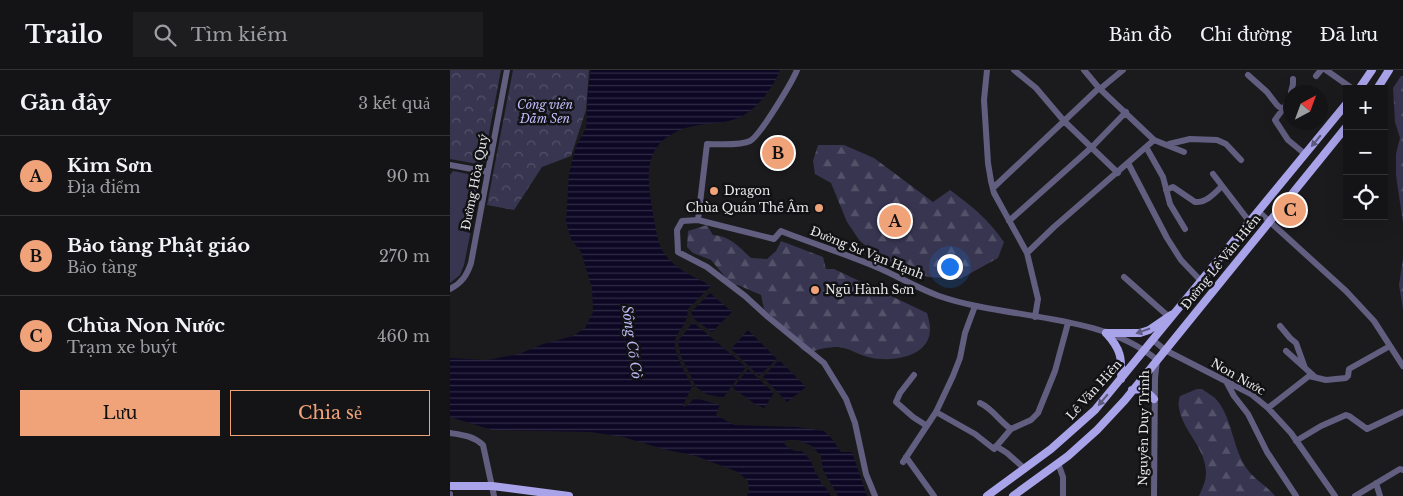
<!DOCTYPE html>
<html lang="vi">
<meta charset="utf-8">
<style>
:root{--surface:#141416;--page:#1d1d1f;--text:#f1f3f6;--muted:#9d9ea1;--line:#333335;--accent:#f0a279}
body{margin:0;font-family:"Libre Baskerville",serif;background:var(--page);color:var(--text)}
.controls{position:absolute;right:15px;top:15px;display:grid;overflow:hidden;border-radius:0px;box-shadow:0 5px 20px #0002}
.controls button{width:45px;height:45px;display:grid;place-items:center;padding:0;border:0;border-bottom:1px solid var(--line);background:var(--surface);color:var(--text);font:25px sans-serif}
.compass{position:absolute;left:833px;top:15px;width:45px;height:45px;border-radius:50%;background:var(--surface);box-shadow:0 5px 20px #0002;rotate:41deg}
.you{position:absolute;left:499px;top:196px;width:18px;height:18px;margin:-12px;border:4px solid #fff;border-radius:50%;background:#1a73e8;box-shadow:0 0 0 8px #1a73e833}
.badge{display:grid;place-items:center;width:32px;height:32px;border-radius:50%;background:var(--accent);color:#111;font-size:16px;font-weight:700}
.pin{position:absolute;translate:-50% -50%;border:2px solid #fff;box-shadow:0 1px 5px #0006}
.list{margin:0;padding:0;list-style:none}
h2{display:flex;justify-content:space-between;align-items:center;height:65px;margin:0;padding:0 20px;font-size:21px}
h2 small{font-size:16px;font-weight:400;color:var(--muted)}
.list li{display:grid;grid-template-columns:32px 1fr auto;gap:15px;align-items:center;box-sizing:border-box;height:80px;padding:0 20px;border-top:1px solid var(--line)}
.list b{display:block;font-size:19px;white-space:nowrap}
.list p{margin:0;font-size:16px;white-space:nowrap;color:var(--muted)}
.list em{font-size:16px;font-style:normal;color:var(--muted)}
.actions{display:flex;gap:10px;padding:15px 20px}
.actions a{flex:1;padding:11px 0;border:1px solid var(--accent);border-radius:0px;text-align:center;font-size:18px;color:var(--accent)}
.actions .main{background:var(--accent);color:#111}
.icon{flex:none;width:28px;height:28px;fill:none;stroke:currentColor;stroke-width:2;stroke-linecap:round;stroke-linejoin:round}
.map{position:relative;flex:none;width:953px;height:426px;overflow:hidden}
header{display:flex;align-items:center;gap:30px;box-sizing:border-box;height:70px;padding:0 25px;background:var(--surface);border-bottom:1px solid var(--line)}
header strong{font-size:24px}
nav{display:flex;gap:28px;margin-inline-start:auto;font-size:18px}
.search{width:350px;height:45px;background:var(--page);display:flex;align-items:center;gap:12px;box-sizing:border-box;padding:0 18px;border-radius:0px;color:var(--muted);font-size:19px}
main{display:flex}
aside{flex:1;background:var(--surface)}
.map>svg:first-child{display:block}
</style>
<header>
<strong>Trailo</strong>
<div class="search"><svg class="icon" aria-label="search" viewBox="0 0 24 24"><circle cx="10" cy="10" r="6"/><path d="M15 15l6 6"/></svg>Tìm kiếm</div>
<nav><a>Bản đồ</a><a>Chỉ đường</a><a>Đã lưu</a></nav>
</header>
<main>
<aside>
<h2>Gần đây<small>3 kết quả</small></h2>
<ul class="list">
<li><span class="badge">A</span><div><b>Kim Sơn</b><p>Địa điểm</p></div><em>90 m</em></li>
<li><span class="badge">B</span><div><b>Bảo tàng Phật giáo</b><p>Bảo tàng</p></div><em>270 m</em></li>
<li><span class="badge">C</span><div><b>Chùa Non Nước</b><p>Trạm xe buýt</p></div><em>460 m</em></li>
</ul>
<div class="actions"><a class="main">Lưu</a><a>Chia sẻ</a></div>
</aside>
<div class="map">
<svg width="953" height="426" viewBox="0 0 953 426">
<defs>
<pattern id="forest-firs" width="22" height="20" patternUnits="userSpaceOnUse" patternTransform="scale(1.25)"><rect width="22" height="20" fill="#373550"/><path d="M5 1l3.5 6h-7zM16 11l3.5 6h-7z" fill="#545269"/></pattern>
<pattern id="park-crowns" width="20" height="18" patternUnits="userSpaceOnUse" patternTransform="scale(1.25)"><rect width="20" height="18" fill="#373550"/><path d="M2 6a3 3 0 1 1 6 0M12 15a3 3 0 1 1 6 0" fill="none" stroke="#545269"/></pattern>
<pattern id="water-rules" width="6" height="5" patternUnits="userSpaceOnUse" patternTransform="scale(1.25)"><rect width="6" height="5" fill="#0d0724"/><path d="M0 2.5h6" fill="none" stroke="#302b44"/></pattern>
</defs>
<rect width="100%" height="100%" fill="#1b1b1e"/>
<path fill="#373550" d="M3,101L28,106L31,110L14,195L10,205L0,213V105Z"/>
<path fill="url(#forest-firs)" d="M951,6H953V153L946,105V84L950,68L945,52L943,18Z
M368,75H394L424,88L483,132L500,120C524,138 537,148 554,172L548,188L510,209L478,207L431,188L410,171L397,152L381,113L365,104L363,91Z
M257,155L263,165C280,166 289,177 301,188L317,189L326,181L331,171L373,187L376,199H384L477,243C478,247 480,253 480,258C481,288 440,293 418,287C409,285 399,278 389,277C377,277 369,279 358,283L352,280L339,263L314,239L311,225L288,215H282L261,190L243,183L237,177L238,161Z
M953,188V239L949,215Z
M747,319H752C756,322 761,325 765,328C782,346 782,375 795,396C802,408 816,415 825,426H749C752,419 756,411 756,403C756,378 732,360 729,338C728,334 729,329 730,326Z"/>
<path fill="url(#park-crowns)" d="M0,0H51L33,95L0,89Z
M63,0H139L136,40L121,86L92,97L64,140L37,135Z"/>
<path fill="url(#water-rules)" d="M141,0H330C323,18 306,41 288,48C273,54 255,53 239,57C192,71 196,104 203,143C205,155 207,170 212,180C223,199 243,206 261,216L238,239C237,255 232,255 226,268C221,281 237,305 242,316L233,336L235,337L245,328L270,335L266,345L284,355L347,357L374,361L382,369L391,382H402L417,426H388L373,400L371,386L362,376L348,370H336L334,373C338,379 345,382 352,381C359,388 361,390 364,399C366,405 370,407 371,414L376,418L381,426H297L299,421L298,411L288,402L246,386L213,379L173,367L141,362L42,360L0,347V288L37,290L69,284L93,274L123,266L135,258L143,242L142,218L131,182L121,169L116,152L119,103L126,76L136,58L138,20Z
M260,223L282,242L262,262L244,249L241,242Z
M243,252L296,297L273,328L256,324L246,317L230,284L228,271Z
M298,260L327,289L309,306L281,279Z
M329,290L356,317L337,332L313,307Z
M298,299L324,323L314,338L305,334L283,318Z"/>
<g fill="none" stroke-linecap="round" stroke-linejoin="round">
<path stroke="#615e80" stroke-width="6" d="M537,0L534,30L538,93L541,111L544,123L577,183L588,229L585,247
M564,0L586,18L614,51L668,103
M634,0L649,18L704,70L734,82
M876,0L903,19
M798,5L817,22L827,35L833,40
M866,6L871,0
M650,19L673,0
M841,22L843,14V9
M841,24L838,32L825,50L838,70L855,84
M719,74L740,69L767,70L776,74L791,90
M696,77L713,107L720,134L735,159
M678,93L717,168L731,190L751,211
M0,95L38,102
M763,104L799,151
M543,118L649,18
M716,120L723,117L745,132C756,133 765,123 772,116
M808,141L896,221L924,251L953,296
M248,150L257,74C268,74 290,76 300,71C310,66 342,12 347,0
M559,151L642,77L676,42
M577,183L604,157L704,70
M674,207L718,246
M0,219C12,213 17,205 21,193L57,0
M830,256L840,268L846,273L855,298
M703,270L715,280L801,324L818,338L841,363L885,426
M836,281L865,307
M464,305L450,323L446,332L463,347L477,356
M777,313L784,326L798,344L817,382L846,426
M530,333C543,339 549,351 561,359
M818,338L859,306L876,310L896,308L898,306L899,299L940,276
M486,342L525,364L544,379L561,359L581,350L588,343L605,301L618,253
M0,363C13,365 23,366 33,375L44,426
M846,371L871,356L896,345L899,346L917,359L953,342
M546,376L557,383L575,399
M456,387L484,426
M453,392L486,342L503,306L510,288L515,263L525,236
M608,393L613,407V426
M926,413L930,426
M0,424V426
M425,426L416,404L405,353L396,329L374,293L318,247L295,226L257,197L228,182L227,160L232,151L248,150L324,169L331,161C361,173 393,183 424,196C446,205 467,218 489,226C558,250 649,242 707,290L705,308L704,426
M905,426L950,399L953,400"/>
<path stroke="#a9a3e9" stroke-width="8" d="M909,19L922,0
M927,19L939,0
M656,263H690L699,260L721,245
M656,263C671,279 672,288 671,309
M682,320C692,318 698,322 704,329
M0,416H42L119,426
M537,426L601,379L645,340L897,33
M563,426L618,386L647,360L675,330L897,56"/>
</g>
<defs><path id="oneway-solid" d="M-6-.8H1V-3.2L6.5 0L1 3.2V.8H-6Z" transform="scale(1.25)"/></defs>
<g fill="#5e5a7f">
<use href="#oneway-solid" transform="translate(866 71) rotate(130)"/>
<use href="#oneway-solid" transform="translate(693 261) rotate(161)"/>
<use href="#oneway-solid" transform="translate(653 330) rotate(130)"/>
</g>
<g fill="#f0a279" stroke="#121215" stroke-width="2">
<circle cx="264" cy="121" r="5"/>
<circle cx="369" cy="138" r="5"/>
<circle cx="365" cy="220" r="5"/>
</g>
<g text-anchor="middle" stroke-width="5" stroke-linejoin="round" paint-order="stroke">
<g font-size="12" font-style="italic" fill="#c1bcfb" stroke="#121215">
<text x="95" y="39">Công viên<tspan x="95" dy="14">Đầm Sen</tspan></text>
</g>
<g font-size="12" fill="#e7e7ea" stroke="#121215">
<text transform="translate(25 112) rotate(-79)" y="4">Đường Hòa Quý</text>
<text transform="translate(417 183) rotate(22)" y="4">Đường Sư Vạn Hạnh</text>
<text transform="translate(771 192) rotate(-51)" y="4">Đường Lê Văn Hiến</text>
<text transform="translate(788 307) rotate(30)" y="4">Non Nước</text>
<text transform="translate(644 320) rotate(-48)" y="4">Lê Văn Hiến</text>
<text transform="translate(694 358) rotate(-89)" y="4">Nguyễn Duy Trinh</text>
</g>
<g font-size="12" fill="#e7e7ea" stroke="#121215" text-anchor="start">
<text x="274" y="125">Dragon</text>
<text x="359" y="142" text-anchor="end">Chùa Quán Thế Âm</text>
<text x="375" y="224">Ngũ Hành Sơn</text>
</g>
<g font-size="14" font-style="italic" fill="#bdb9f7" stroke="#121215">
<text transform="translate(182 272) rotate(82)" y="5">Sông Cổ Cò</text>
</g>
</g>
</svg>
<div class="controls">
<button>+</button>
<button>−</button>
<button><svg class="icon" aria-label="locate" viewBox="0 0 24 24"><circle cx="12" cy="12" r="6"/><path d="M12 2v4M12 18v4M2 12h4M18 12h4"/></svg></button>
</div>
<svg class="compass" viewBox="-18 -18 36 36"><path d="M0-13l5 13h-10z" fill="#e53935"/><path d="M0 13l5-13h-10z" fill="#9d9ea1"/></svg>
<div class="you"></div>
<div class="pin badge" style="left:445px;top:151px">A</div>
<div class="pin badge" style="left:328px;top:83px">B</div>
<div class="pin badge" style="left:840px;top:140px">C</div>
</div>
</main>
